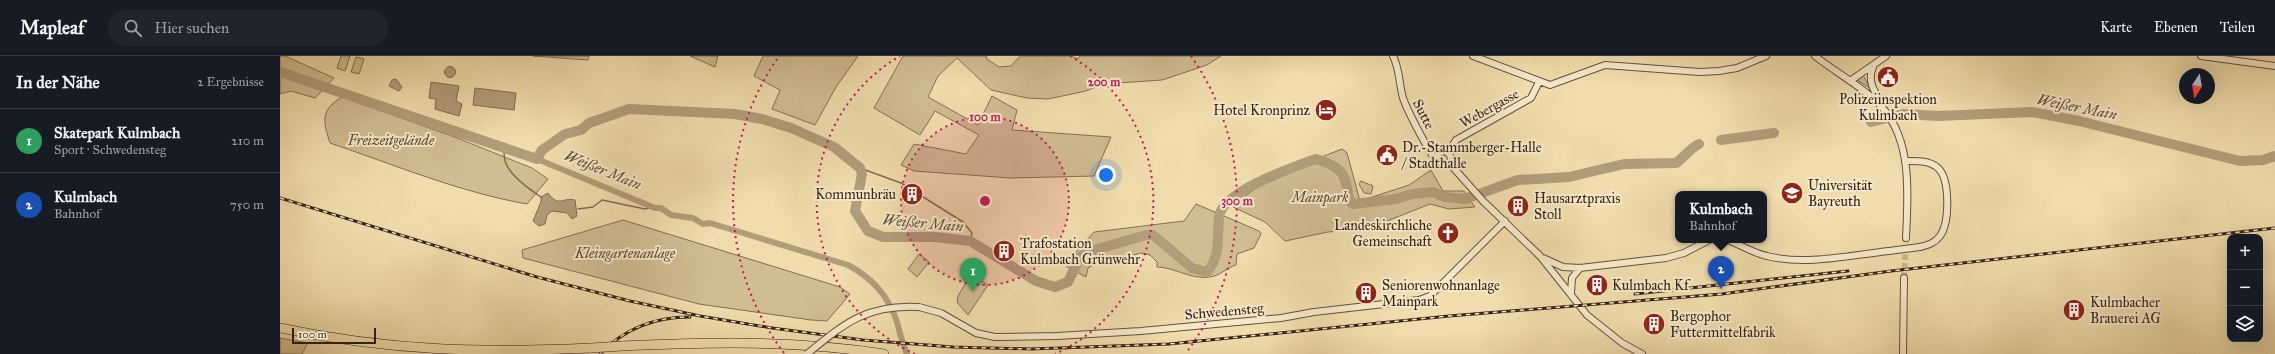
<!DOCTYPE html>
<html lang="de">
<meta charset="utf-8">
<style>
:root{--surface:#171b24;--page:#20242c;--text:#f1f3f6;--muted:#9ea1a6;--line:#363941;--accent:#c59692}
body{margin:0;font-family:"IM FELL Great Primer",serif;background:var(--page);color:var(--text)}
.controls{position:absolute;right:12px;bottom:12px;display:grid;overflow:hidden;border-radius:8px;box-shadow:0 4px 16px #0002}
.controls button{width:36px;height:36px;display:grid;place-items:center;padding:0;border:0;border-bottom:1px solid var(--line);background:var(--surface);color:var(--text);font:20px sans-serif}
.compass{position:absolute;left:1899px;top:12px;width:36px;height:36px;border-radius:50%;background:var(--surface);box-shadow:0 4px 16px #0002;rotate:192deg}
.scale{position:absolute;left:12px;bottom:10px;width:84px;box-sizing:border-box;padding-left:4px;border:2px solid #352316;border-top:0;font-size:11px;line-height:14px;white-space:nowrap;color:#352316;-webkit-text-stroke:3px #f5e8c9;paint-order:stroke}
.you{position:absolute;left:826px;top:119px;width:14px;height:14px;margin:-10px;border:3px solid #fff;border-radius:50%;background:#1a73e8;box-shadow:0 0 0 6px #1a73e833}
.badge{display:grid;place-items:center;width:26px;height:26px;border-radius:50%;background:var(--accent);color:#fff;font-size:13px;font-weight:700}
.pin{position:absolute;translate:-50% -33px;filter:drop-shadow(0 1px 2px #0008)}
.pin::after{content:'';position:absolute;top:21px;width:14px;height:12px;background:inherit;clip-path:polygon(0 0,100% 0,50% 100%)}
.popup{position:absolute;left:1395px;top:135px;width:92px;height:52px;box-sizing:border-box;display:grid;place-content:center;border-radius:8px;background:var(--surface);filter:drop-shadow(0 1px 3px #0005);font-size:13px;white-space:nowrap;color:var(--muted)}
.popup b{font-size:15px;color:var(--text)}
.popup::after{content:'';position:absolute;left:50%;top:100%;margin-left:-8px;border:8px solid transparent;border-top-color:var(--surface)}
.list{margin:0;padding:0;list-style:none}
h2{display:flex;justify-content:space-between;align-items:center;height:52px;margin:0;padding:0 16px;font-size:17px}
h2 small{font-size:13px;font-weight:400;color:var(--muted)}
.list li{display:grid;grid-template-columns:26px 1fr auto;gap:12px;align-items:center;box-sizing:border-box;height:64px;padding:0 16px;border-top:1px solid var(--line)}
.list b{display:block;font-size:15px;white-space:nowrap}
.list p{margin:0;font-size:13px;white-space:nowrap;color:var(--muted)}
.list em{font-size:13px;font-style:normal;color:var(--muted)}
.icon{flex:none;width:22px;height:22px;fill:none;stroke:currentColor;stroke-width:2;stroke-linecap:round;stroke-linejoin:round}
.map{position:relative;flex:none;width:1995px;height:298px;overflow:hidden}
header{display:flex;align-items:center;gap:24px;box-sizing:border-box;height:56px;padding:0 20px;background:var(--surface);border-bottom:1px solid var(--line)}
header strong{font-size:19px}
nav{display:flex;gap:22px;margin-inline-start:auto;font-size:14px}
.search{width:280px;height:36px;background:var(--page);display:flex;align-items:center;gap:10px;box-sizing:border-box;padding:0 14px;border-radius:22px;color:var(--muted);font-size:15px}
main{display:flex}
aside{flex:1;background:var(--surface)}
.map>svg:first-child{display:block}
</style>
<header>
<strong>Mapleaf</strong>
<div class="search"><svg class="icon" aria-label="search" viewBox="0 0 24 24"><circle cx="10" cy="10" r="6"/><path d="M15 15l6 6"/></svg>Hier suchen</div>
<nav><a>Karte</a><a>Ebenen</a><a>Teilen</a></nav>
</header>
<main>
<aside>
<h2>In der Nähe<small>2 Ergebnisse</small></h2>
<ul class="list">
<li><span class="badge" style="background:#2e9e5b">1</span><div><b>Skatepark Kulmbach</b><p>Sport · Schwedensteg</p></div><em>210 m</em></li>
<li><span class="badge" style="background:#1a4fb4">2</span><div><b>Kulmbach</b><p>Bahnhof</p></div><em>750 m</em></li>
</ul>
</aside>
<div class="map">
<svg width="1995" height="298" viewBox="0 0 1995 298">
<rect width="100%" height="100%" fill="#f0dcac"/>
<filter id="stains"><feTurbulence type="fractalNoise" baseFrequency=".005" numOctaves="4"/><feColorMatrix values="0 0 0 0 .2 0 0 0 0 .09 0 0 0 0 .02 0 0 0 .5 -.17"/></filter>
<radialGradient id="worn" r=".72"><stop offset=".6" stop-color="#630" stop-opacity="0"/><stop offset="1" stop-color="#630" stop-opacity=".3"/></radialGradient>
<path fill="#d0bd92" stroke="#827054" d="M0,0H5L54,22L35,42L11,35L0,38Z
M61,0H70L65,15L57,12Z
M253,0H309L308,4Z
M410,0H438L435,11Z
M483,0H578L556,31L535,69L492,53L500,34L474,20Z
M623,0H706L707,3L719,11L731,10L740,0H791L798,3L800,0H941L927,9L882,24L824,28L806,35L768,43L747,42L711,34L677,2L658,20L648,41L698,69L712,40L737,54L732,74L831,81L814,120L731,122L634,115L621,109L634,88L686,98L699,79L655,55L640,79L594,52Z
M76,1L84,3L79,18L71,16Z
M1583,19L1590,32L1577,24Z
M62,41L172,80L252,112L268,123L247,148C179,136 115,109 50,87C43,65 40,54 62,41Z
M1062,93L1067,97L1080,145L1129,129L1151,114L1163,135H1184L1195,151L1169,153L1150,148L1107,165L1073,174L1048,176L1005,185L985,166L953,151C983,121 1024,108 1062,93Z
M1081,125L1093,130L1091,138L1084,137L1079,128Z
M916,148L979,175L981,178L974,192L957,198L956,209C947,212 939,220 930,221C911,224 894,211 877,211V206L870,199L861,197L847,201L823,203L808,212L806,221L787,211L788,205L814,176L904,165Z
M343,164L560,231L570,238L547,265L531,264L419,248L243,202L242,194Z
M639,198L649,206L637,221L628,213Z
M691,218L708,229L688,259L677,246L678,240Z
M0,282L28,287L22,298H0Z"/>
<path fill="#b09d79" stroke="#7f6c51" d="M164.5 16a5.5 5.5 0 1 1 11 0a5.5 5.5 0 1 1-11 0Z
M116,23L122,31L119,35L109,30L112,24Z
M151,26L179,30L176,45L182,48L179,60L155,53L156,43L149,42Z
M195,32L236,37L234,54L193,49Z
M268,137C279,152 282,141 295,144L297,160L292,163L287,157L272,155L267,159L265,168L259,170L253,165L261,146V141Z"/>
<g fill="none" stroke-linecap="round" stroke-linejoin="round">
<path stroke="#7f6c51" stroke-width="1.5" d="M224,92C224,96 224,101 225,105C229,119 249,133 261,141
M580,112L621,127L683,166L692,177L690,185
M298,153L313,151L322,144L365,153L373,151"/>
<path stroke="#b09d79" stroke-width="6" d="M257,103L375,152H381L391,159L413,162L423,168L430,167L568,209C592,222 608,239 617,266C620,277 622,287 627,298"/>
<path stroke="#b09d79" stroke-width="10" d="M0,16L257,103L262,94L285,78L301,74L309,67L349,53L455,58L482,63L511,72L554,91L580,112L582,118L575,155L588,175L603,181H655L690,185L756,225L775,231L788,226L800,201L808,196L866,179H873L912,212L927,216C941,200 937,181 939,161C942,135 1014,111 1036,103C1063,111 1066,118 1069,145L1073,148L1116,143L1132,138L1153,136L1164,141L1185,143L1238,124L1289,121L1344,108L1396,107C1405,101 1409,93 1419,88
M1591,66L1623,58L1658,60L1752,56L1799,65L1960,105L1983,104L1995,100
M1441,84L1494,77"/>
<path stroke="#cbb78e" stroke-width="6" stroke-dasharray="6 3" stroke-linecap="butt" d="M1624,222L1626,182"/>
<g stroke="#64513c" stroke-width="8">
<path id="minor" d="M1113,0C1120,14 1119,28 1123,42C1127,54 1153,105 1161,110L1168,109L1171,103L1170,99L1165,95L1159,97L1156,103
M1193,0L1270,29L1325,9L1420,16L1439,15L1457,12L1486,0
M1535,0C1555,16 1578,28 1597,46C1633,80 1628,136 1626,182
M1921,0L1995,10
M1593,11C1587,25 1594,35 1602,48
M1570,25L1606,0
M1168,97L1176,84L1251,42L1259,26
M1625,105C1636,105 1649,104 1658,112C1670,123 1670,166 1660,180C1655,187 1648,189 1640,191
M1170,108L1203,145L1260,200L1307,259L1342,287L1362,298
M1448,184C1461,189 1473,197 1487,200C1526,210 1570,199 1609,195
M1263,202L1283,211L1300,212L1386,202L1404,197L1429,184
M1291,237L1292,222L1300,212
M639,251L661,257L696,277L715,281L777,280L861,275L1001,262L1034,256L1139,244L1150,240L1225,165
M1623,298L1624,222"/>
</g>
<g stroke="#352316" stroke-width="10">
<path id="highway" d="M0,272C108,295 202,297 311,292
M342,290C430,286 516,284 604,298"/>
</g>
<use href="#minor" stroke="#f5e8c9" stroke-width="6"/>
<use href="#highway" stroke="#f0dcac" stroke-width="9"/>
<g stroke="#352316" stroke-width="3">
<path id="rail" d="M0,142L257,221L350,245L420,260L492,272L583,284L673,291L751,293L889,288L1169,260L1442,238L1611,215L1995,172
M1355,238L1568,215
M320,298C345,272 375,261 410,261"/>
</g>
<use href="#rail" stroke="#f5e8c9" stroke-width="1.5" stroke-dasharray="4.5" stroke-linecap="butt"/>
<g stroke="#64513c" stroke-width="8" stroke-linecap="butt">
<path id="minor-bridge" d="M1609,195L1640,191
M527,298C565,267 587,248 639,251"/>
</g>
<g stroke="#352316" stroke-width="10" stroke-linecap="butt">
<path id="highway-bridge" d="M311,292L342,290"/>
</g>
<use href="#minor-bridge" stroke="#f5e8c9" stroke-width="6"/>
<use href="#highway-bridge" stroke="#f0dcac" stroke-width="9"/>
</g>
<circle cx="705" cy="145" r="84" fill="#c2185b" fill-opacity=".12"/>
<g fill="none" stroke="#c2185b" stroke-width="2" stroke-dasharray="2 4">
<circle cx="705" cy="145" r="84"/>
<path d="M635 298A168 168 0 0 1 620 0M790 0A168 168 0 0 1 775 298"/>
<path d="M504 297A252 252 0 0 1 499 0M911 0A252 252 0 0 1 906 297"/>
</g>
<defs>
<g id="civic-disc" transform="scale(1.15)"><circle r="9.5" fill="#8f2418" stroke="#f5e8c9"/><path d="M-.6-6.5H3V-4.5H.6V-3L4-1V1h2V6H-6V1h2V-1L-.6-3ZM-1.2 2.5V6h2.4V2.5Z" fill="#fff"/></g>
<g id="hotel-disc" transform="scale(1.15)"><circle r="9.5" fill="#8f2418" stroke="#f5e8c9"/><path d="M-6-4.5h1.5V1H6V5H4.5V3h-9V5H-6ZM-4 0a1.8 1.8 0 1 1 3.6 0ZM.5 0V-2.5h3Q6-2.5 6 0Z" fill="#fff"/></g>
<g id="university-disc" transform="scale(1.15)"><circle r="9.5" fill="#8f2418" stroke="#f5e8c9"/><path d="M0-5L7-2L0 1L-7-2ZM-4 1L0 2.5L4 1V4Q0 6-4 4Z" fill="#fff"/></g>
<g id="building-disc" transform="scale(1.15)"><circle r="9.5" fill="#8f2418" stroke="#f5e8c9"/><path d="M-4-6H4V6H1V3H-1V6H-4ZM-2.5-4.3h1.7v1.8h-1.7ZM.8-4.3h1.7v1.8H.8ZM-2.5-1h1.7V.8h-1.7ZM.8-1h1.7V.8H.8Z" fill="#fff"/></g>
<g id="church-disc" transform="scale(1.15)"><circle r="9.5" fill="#8f2418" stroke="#f5e8c9"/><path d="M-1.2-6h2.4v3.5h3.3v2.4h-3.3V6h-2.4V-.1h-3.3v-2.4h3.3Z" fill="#fff"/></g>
</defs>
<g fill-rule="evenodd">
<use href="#civic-disc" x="1608" y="21"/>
<use href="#hotel-disc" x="1046" y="54"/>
<use href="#civic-disc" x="1107" y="99"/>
<use href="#university-disc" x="1512" y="137"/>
<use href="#building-disc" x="632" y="138"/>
<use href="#building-disc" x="1238" y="150"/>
<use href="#church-disc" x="1168" y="177"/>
<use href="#building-disc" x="724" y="195"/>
<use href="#building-disc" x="1317" y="229"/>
<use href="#building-disc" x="1086" y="237"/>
<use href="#building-disc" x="1794" y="254"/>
<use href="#building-disc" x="1374" y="268"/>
</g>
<g text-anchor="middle" stroke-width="4" stroke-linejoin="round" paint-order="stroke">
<g font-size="14" fill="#352316" stroke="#f5e8c9" text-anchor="start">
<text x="1608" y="48" text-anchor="middle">Polizeiinspektion<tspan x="1608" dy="16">Kulmbach</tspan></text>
<text x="1030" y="59" text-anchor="end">Hotel Kronprinz</text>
<text x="1122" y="96">Dr.-Stammberger-Halle<tspan x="1122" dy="16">/ Stadthalle</tspan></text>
<text x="1528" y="134">Universität<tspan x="1528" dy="16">Bayreuth</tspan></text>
<text x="616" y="143" text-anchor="end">Kommunbräu</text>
<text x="1254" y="147">Hausarztpraxis<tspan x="1254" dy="16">Stoll</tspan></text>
<text x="1152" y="174" text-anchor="end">Landeskirchliche<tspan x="1152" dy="16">Gemeinschaft</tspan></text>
<text x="740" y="192">Trafostation<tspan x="740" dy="16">Kulmbach Grünwehr</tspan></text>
<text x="1102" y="234">Seniorenwohnanlage<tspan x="1102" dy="16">Mainpark</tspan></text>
<text x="1332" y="234">Kulmbach Kf</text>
<text x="1810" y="251">Kulmbacher<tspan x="1810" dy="16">Brauerei AG</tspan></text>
<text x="1390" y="265">Bergophor<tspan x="1390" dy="16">Futtermittelfabrik</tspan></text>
</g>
<g font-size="14" fill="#352316" stroke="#f5e8c9">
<text transform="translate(1209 52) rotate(-29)" y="5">Webergasse</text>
<text transform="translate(1144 58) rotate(63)" y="5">Sutte</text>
<text transform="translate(944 255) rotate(-5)" y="5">Schwedensteg</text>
</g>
<g font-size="14" font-style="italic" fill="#5c4a35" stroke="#f5e8c9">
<text x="111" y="89">Freizeitgelände</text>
<text x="1040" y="146">Mainpark</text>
<text x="345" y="202">Kleingartenanlage</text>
</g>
<g font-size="15" font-style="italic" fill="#604e39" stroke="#f5e8c9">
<text transform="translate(1797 51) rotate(11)" y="5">Weißer Main</text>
<text transform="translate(323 114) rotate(22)" y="5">Weißer Main</text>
<text transform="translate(643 167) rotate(5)" y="5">Weißer Main</text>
</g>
</g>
<circle cx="705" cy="145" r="6" fill="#c2185b" stroke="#f5e8c9" stroke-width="2"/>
<g font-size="12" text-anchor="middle" font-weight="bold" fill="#c2185b" stroke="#f5e8c9" stroke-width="4" stroke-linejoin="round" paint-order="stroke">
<text x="824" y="30">200 m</text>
<text x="705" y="65">100 m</text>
<text x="957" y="149">300 m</text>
</g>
<rect width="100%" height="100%" filter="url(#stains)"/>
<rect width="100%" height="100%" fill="url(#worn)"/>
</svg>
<div class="controls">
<button>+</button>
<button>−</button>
<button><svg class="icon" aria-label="layers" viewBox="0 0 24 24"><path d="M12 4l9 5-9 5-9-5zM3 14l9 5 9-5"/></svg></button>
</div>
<svg class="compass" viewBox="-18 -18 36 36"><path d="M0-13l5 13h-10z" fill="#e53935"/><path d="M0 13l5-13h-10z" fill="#9ea1a6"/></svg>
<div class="scale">100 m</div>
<div class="you"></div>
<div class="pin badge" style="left:693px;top:235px;background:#2e9e5b">1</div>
<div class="pin badge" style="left:1441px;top:233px;background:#1a4fb4">2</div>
<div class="popup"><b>Kulmbach</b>Bahnhof</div>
</div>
</main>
